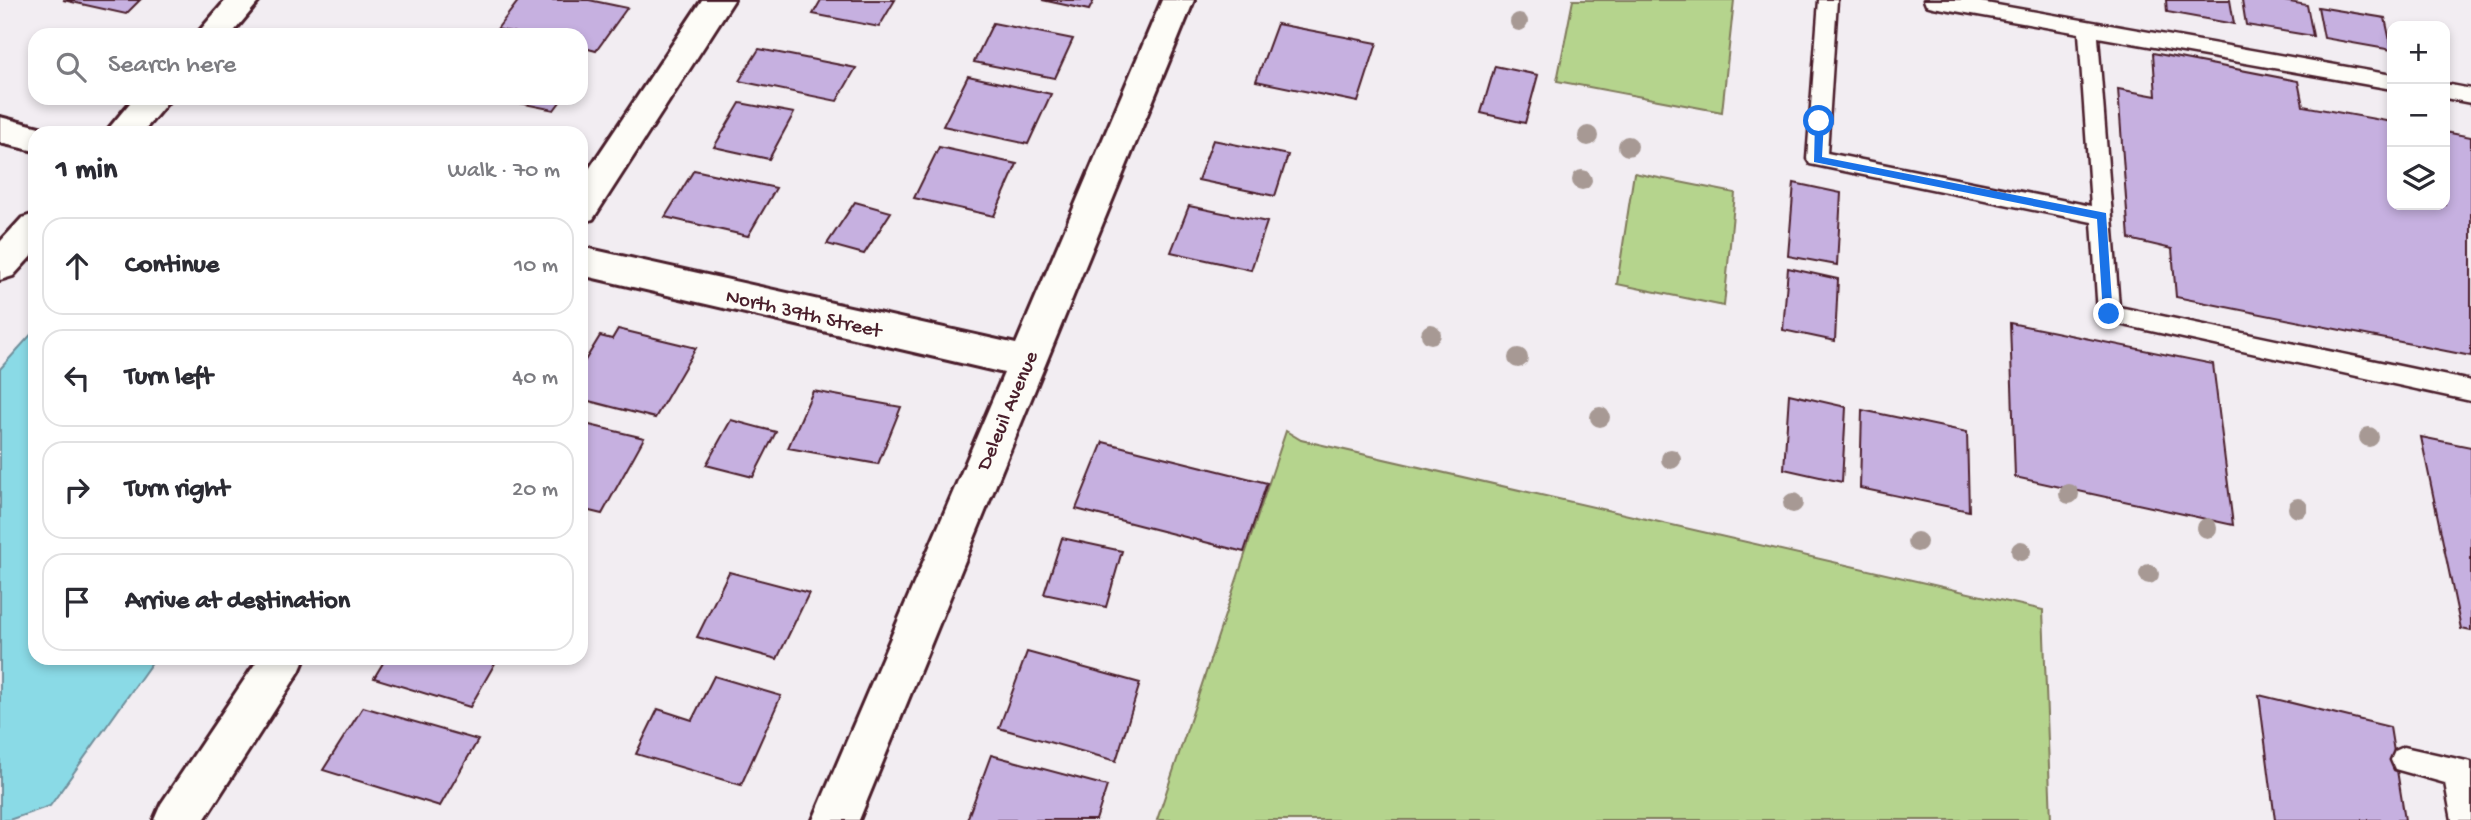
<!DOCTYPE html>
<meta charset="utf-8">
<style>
:root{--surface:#fff;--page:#f2f2f3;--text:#2b2b33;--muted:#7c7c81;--line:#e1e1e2}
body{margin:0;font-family:"Gochi Hand",sans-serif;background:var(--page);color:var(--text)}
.controls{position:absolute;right:21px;top:21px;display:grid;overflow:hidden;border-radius:14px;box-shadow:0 4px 10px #0003}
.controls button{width:63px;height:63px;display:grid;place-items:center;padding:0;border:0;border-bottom:2px solid var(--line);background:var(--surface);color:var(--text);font:35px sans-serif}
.stop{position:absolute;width:21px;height:21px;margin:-16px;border:5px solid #1a73e8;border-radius:50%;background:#fff}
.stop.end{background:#1a73e8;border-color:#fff;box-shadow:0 2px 7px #0008}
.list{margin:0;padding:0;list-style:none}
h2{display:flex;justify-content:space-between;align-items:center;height:91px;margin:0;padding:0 28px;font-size:30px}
h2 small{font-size:23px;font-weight:400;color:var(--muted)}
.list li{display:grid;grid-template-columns:46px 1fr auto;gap:21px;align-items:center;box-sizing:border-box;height:98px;margin:0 14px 14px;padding:0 14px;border:2px solid var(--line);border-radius:21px}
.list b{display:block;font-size:26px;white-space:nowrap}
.list em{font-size:23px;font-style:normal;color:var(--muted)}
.icon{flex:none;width:38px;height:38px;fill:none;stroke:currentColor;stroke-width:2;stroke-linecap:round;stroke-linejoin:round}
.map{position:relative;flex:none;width:2471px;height:820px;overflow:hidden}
.search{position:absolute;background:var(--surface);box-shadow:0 4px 10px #0003;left:28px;top:28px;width:560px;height:77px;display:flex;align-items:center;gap:18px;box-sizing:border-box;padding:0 24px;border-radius:21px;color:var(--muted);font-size:26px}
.panel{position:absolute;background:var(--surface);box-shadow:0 4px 10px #0003;left:28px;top:126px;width:560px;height:539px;border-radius:21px}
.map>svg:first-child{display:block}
</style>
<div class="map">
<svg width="2471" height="820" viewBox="0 0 2471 820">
<rect width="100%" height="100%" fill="#f2edf2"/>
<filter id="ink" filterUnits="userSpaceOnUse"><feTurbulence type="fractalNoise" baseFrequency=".0143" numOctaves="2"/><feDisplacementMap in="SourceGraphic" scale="14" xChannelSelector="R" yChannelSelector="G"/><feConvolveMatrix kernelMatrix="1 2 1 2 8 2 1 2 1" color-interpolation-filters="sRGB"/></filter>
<g filter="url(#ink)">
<path fill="#b5d48d" stroke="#807a5c" stroke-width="2" d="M1573,0H1734L1722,112L1557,81Z
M1634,173L1735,193L1724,306L1617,284Z
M1286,431L1301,440L2043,610L2051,820H1157Z"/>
<path fill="#8adae6" stroke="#708f9b" stroke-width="2" d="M35,330V658H155L50,806L9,820H0V369Z"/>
<path fill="#c6b0e0" stroke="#4a1f2b" stroke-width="2" d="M63,0H140L126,14Z
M519,0H589L627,8L596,51L581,47V35H525L497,29Z
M821,0H895L879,27L813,14Z
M1042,0H1094L1089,10Z
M2166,0H2230L2234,24L2167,12Z
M2242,0H2278L2307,5L2313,36L2246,25Z
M2318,7L2385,18L2392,50L2324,38Z
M993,23L1073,39L1055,78L974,62Z
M1277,24L1377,43L1358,102L1256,81Z
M759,49L856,68L837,101L739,81Z
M2153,53L2298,81L2303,106L2392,122V205H2445V132L2471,137V356L2176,297L2172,249L2129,239L2118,89L2156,96Z
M1495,66L1538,75L1525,123L1481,113Z
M968,76L1051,94L1028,144L943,126Z
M495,98H563L554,110Z
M740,103L794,113L769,159L714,147Z
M1213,140L1288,155L1275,196L1198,180Z
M939,147L1017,164L994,216L914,198Z
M694,170L776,188L748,236L665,217Z
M1794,183L1841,193L1837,265L1788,256Z
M855,202L891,212L864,254L827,244Z
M1189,206L1267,222L1251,270L1171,252Z
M1788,268L1838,279L1835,341L1783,330Z
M2010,323L2213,364L2233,525L2015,477Z
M618,329L696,348L655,418L581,399V367L600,336L612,339Z
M813,391L901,407L878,464L788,448Z
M1789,394L1846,407L1842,482L1784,469Z
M1862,410L1967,432L1969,511L1860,488Z
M731,420L776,432L753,477L706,465Z
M581,423L644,438L602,514L581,509Z
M2421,437L2471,447V631L2461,629Z
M1103,442L1267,483L1244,552L1076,509Z
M1062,538L1122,551L1106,607L1044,594Z
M729,572L809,593L777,659L697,637Z
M1027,652L1140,683L1116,761L999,728Z
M386,658H498L470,707L374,678Z
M714,676L781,696L741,785L636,754L658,709L692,720Z
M2259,695L2390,727L2405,820H2275Z
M363,707L478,740L440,806L323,770Z
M991,755L1107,786L1096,820H967Z"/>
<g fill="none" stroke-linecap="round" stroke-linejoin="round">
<g stroke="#4a1f2b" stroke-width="5">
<path id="lane" d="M1819,0H1837L1827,153L2091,206L2079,33L1933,7L1926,5L1924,0H1969L2392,75V89L2098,37L2119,307L2471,381V401L2101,320L2098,314L2092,222L1810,164L1807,159Z
M2445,84L2471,89V103L2445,98Z
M2404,747L2471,762V820H2452L2445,783L2395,769L2391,760L2395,751Z"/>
</g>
<g stroke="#4a1f2b" stroke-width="6">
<path id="street" d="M226,0H260L231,35H196Z
M702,0H734L593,219L581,223V181Z
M1162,0H1194L859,820H813L1004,373L581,275V247L1016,344Z
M134,98H171L142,133H105Z
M0,117L47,129L49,133H35V151L0,143Z
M35,214V252L13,276L0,280V242L22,218Z
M259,658H305L299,672L204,820H154L161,804Z"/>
</g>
<use href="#lane" fill="#fdfcf7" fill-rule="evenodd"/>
<use href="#street" fill="#fdfcf7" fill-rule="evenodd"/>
</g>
<g fill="#a79994">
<circle cx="1519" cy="22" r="9"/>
<circle cx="1588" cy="136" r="10"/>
<circle cx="1628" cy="146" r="10"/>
<circle cx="1582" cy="180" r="10"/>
<circle cx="1431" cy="334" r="10"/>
<circle cx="1518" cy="358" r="10"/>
<circle cx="1600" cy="417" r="10"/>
<circle cx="2369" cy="437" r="10"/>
<circle cx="1671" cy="459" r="10"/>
<circle cx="2069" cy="494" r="10"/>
<circle cx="1793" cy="503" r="10"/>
<circle cx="2298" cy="508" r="10"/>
<circle cx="2207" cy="528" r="10"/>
<circle cx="1917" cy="542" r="10"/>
<circle cx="2021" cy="551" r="10"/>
<circle cx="2149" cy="574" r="10"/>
</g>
</g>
<path fill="#1a73e8" d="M1819,118L1824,121L1822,157L2106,213L2113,317H2105L2103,314L2097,219L1814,162L1815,121Z"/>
<g text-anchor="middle" stroke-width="5" stroke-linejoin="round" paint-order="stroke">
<g font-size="21" fill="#4a1f2b" stroke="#fdfcf7">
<text transform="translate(804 312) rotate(13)" y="7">North 39th Street</text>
<text transform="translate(1006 410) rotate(-67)" y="7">Deleuil Avenue</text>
</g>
</g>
</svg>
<div class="controls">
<button>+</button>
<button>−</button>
<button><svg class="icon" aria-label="layers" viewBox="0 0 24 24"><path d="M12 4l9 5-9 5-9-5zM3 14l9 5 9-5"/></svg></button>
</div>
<div class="stop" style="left:1819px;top:121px"></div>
<div class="stop end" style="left:2109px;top:314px"></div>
<div class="search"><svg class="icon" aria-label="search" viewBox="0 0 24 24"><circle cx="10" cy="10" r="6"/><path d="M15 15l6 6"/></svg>Search here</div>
<section class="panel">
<h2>1 min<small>Walk · 70 m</small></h2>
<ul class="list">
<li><svg class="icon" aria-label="ahead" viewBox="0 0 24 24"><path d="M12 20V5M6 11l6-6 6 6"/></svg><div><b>Continue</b></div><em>10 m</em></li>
<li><svg class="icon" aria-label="left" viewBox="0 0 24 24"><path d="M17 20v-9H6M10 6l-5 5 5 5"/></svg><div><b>Turn left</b></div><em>40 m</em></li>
<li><svg class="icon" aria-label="right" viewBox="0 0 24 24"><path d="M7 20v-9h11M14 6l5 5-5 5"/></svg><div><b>Turn right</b></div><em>20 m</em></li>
<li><svg class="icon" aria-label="arrive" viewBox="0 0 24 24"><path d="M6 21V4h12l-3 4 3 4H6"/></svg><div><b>Arrive at destination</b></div></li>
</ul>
</section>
</div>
